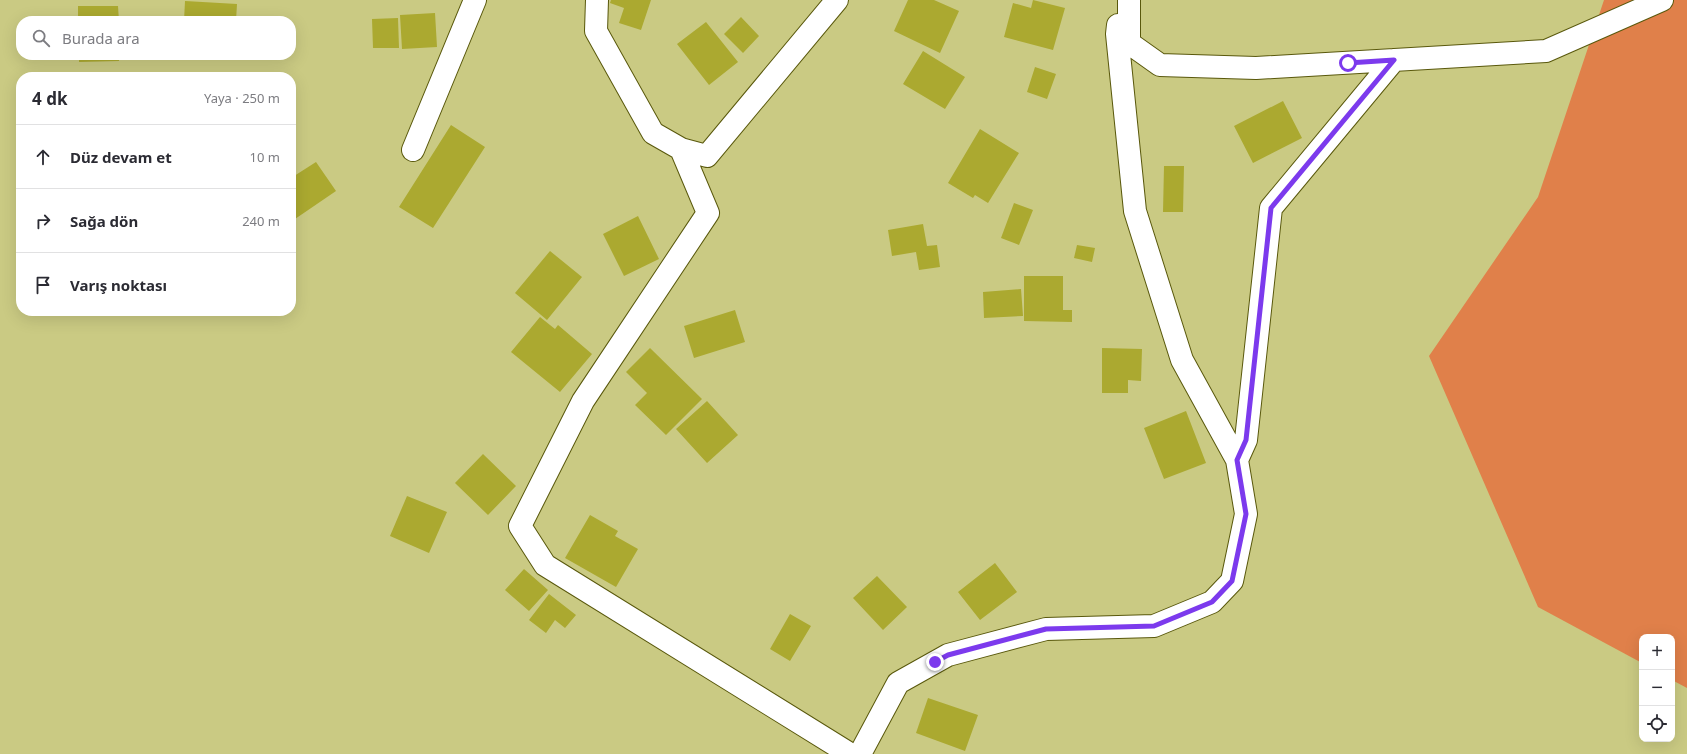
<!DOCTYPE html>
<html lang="tr">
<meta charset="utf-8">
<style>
:root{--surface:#fff;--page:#f2f2f3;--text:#2b2b33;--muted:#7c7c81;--line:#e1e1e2}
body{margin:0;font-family:"Noto Sans",sans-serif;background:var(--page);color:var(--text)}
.controls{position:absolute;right:12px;bottom:12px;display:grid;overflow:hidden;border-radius:8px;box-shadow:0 4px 16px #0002}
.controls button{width:36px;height:36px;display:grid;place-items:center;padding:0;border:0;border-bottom:1px solid var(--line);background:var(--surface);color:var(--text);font:20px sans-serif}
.stop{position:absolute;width:12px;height:12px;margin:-9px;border:3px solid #7c3aed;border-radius:50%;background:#fff}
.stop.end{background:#7c3aed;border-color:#fff;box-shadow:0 1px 4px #0008}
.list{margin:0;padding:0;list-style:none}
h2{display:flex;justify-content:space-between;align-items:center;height:52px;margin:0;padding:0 16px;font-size:17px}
h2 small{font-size:13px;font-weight:400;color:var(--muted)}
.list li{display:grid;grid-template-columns:26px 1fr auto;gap:12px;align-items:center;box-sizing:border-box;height:64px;padding:0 16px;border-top:1px solid var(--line)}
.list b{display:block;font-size:15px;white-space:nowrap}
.list em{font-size:13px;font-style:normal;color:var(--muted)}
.icon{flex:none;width:22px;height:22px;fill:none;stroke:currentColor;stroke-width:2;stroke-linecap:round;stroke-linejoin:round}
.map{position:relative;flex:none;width:1687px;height:754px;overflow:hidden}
.search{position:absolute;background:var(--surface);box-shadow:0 4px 16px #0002;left:16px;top:16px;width:280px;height:44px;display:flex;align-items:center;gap:10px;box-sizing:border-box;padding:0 14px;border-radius:16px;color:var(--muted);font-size:15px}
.panel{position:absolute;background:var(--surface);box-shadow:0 4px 16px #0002;left:16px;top:72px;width:280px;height:244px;border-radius:16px}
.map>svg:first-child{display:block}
</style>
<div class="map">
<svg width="1687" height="754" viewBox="0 0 1687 754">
<rect width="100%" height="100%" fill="#caca83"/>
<path fill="#e0804a" d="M1604,0H1687V688L1672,680V637H1642V663L1538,607L1429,356L1538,197Z"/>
<path fill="#aba930" d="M611,0H651L641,30L619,23L624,8L610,3Z
M908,0H934L959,11L940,53L894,31Z
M1033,0L1065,8L1053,50L1004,37L1013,3L1031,8Z
M185,1L237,4L236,21H184Z
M78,6H118L119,21H78Z
M435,13L437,47L402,49L400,15Z
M741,17L759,36L743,53L724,34Z
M398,18L399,48H373L372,19Z
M706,22L738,62L709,85L677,44Z
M923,51L965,77L945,109L903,84Z
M79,55H119V61L79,62Z
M1035,67L1056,74L1047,99L1027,92Z
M1283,101L1302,138L1253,163L1234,126Z
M451,125L485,147L433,228L399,207Z
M980,129L1019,153L988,203L975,195L973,198L948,183Z
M316,162L336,191L295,219L291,213V178Z
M1164,166H1184L1183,212H1163Z
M1014,203L1033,210L1019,245L1001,238Z
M638,216L659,259L624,276L603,234Z
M923,224L927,246L937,245L940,267L919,270L916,252L892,256L888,230Z
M1077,245L1095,248L1092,262L1074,258Z
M550,251L582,277L547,320L515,293Z
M1024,276H1063V310H1072V322L1024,321Z
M1021,289L1023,316L984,318L983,292Z
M735,310L745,342L694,358L684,326Z
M540,317L555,329L558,325L592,354L560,392L511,352Z
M650,348L702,399L666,435L635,405L647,393L626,372Z
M1102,348L1142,349L1141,381L1128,380V393H1102Z
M707,401L738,435L707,463L676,429Z
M1186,411L1206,463L1164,479L1144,428Z
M483,454L516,486L488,515L455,483Z
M407,496L447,512L429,553L390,536Z
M590,515L618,531L615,536L638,549L616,587L565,558Z
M995,563L1017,592L980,620L958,592Z
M524,569L548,590L529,611L505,590Z
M877,576L907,607L883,630L853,598Z
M549,594L576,615L565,628L555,620L546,633L529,620Z
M790,614L811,626L790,661L770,649Z
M928,698L978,715L965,751L916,733Z"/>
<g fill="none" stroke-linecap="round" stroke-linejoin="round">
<g stroke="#59580c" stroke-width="24">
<path id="street" d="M597,0L596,31L653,133L681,149L707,156L837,0
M1129,0V43L1160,65L1256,68L1546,51L1662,0
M1118,25L1117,34L1135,211L1182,360L1237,460
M681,149L708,213L583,401L520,526L545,565L850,754
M413,150L475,0
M860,754L898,683L948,655L1046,629L1154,626L1212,602L1232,581L1246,514L1237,460L1246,440L1271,208L1394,60"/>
</g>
<use href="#street" stroke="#fff" stroke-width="22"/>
</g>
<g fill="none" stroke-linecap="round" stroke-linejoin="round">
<path stroke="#7c3aed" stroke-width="5" d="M935,662L948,655L1046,629L1154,626L1212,602L1232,581L1246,514L1237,460L1246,440L1271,208L1394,60L1348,63"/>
</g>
</svg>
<div class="controls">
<button>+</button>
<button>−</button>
<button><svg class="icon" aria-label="locate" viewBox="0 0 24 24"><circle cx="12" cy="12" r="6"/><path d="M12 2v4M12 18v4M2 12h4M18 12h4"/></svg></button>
</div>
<div class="stop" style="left:1348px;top:63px"></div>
<div class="stop end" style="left:935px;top:662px"></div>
<div class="search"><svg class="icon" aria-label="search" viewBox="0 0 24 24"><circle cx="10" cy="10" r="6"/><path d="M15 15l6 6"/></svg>Burada ara</div>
<section class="panel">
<h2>4 dk<small>Yaya · 250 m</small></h2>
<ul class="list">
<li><svg class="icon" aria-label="ahead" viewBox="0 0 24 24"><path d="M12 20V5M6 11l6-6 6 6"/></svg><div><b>Düz devam et</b></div><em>10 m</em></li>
<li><svg class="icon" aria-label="right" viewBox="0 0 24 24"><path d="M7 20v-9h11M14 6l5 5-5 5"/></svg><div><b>Sağa dön</b></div><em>240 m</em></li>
<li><svg class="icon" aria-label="arrive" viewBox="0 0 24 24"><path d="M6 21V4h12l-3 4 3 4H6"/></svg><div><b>Varış noktası</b></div></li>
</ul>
</section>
</div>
